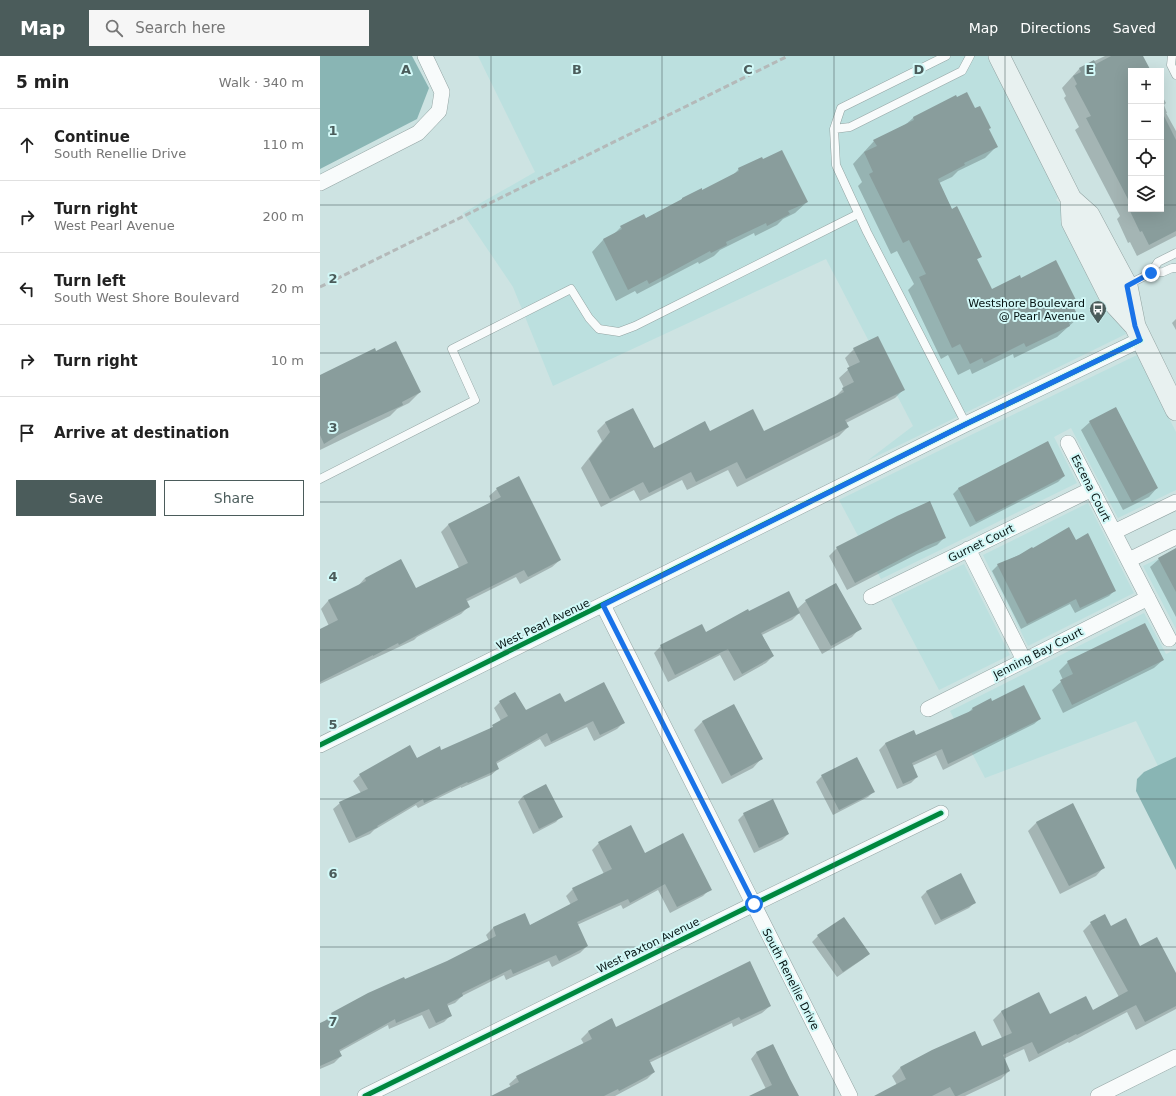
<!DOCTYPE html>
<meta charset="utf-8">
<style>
:root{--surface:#fff;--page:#f6f6f6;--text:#222;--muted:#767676;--line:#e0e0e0;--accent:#4b5c5b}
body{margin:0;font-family:"DejaVu Sans",sans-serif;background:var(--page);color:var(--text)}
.controls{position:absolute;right:12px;top:12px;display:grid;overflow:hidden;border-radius:0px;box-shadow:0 4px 16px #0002}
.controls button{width:36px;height:36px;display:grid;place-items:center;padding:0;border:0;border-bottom:1px solid var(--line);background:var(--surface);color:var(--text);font:20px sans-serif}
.stop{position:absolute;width:12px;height:12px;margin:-9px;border:3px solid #1a73e8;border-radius:50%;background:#fff}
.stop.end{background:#1a73e8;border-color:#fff;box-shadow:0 1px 4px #0008}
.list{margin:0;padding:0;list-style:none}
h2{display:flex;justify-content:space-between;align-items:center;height:52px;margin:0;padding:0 16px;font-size:17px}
h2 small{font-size:13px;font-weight:400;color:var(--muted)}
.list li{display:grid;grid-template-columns:26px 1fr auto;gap:12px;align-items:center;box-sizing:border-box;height:72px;padding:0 16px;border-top:1px solid var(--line)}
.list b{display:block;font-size:15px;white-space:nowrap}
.list p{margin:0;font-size:13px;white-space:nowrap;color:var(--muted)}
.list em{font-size:13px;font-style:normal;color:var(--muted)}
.actions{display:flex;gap:8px;padding:12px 16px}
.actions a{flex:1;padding:9px 0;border:1px solid var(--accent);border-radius:0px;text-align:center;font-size:14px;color:var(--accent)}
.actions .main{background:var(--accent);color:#fff}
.icon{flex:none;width:22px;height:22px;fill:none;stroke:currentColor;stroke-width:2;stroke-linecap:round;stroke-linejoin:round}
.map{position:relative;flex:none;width:856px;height:1040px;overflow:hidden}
header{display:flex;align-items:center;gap:24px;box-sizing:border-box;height:56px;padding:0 20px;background:var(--accent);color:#fff}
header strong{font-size:19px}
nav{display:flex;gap:22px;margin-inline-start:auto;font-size:14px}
.search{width:280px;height:36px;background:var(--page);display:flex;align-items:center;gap:10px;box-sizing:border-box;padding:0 14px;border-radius:0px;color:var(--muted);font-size:15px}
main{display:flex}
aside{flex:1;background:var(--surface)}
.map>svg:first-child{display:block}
</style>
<header>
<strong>Map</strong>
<div class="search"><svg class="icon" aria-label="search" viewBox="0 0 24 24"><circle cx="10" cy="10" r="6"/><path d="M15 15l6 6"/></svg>Search here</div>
<nav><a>Map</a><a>Directions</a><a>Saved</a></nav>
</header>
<main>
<aside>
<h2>5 min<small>Walk · 340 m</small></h2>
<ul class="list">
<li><svg class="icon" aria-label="ahead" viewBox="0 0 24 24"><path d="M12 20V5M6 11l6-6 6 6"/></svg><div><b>Continue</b><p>South Renellie Drive</p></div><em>110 m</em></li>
<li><svg class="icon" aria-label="right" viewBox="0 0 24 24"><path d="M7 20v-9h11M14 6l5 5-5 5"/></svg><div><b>Turn right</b><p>West Pearl Avenue</p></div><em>200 m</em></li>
<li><svg class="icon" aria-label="left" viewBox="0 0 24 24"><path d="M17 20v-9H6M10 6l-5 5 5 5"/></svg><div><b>Turn left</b><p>South West Shore Boulevard</p></div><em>20 m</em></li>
<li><svg class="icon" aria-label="right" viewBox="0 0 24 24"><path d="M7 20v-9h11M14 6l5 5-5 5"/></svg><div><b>Turn right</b></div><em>10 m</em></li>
<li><svg class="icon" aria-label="arrive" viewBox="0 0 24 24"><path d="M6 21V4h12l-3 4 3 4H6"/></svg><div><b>Arrive at destination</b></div></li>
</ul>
<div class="actions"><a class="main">Save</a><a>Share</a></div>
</aside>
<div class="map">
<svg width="856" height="1040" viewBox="0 0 856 1040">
<rect width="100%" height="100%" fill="#cde3e2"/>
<path fill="#bce0df" d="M158,0H668L738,141L736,144L741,148L743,171L782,250L805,275L806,278L547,405L593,370L506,203L233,330L193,231L143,157L215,116Z
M817,299L856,376V434L798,462L751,372L734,381L757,427L561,523L519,444L651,379Z
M768,447L814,537L708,590L663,499Z
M856,494V573L823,510Z
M644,508L690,599L619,634L571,543Z
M824,557L846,598L856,593V701L838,710L816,665L665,722L630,655Z"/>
<path fill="#89b5b4" d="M0,0H92L109,32L97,63L0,113Z
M856,701V814L816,735L817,723L824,716Z"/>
<path fill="#0003" d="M785,0H822L829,15H811V153H841V38L846,47L844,49L847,57H846L856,75V180L817,200L810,186L808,187L797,163L800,160L755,74L759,71L744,42L746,40L742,32L760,12Z
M636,41L655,53L668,73L677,90L665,102L638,115L632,121L619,127L632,154L661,200L656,204L671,234L700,223L754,244L751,247L758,262L737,281L694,302L693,298L652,318L650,313L638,319L628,299L621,303L588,234L594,228L577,195L571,198L538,130L542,126L533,108L554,85L585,69L593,62Z
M419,113L487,146L475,157L463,163L457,169L435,180L434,177L400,194L394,200L379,208L378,206L317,238L315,235L296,245L272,196L283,184L292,180L301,171L325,163L359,146L362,143L382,135L412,120Z
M856,263V274L852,267Z
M534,293L584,333L575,342L526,367L528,371L519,380L417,431L408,414L367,434L362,424L320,445L314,434L281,451L261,412L282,385L277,375L286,366L334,393L390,376H444L514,342L524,332L519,322L530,312L525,302Z
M0,319L100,336L89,347L77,353L70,360L0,394Z
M770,366L837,432L829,441L803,454L761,374Z
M744,420L738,426L650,471L633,438L639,432Z
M177,433L240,504L232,511L200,528L196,521L146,546L148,551L141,558L97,581L94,584L0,628V575L9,570L1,553L8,545L38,530L45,522L96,534L139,512L121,476L128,469L172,446L169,440Z
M624,482L617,489L597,498L527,534L509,500L517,492Z
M756,485L795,534L789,540L755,557L750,548L701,573L672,515L678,509L712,493Z
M856,494V561L830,511L839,503Z
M486,545L540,572L532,581L502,598L479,557L472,564L442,579L453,600L446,607L414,625L400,599L348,626L334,597L341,590L386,578L429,557L477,553Z
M843,604L834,612L743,657L732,634L743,624L739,615L748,606Z
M670,644L671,646L720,663L714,668L623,714L616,699L592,710L597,721L591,727L577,733L559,694L565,688L593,675L596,680L648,657L652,653Z
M180,646L205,656L244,647L303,667L297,673L274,685L267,671L225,691L220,683L176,708L178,713L171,719L141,732V731L98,752L96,749L54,774L50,778L29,787L13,753L20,747L41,737L33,725L40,719L121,695L168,674L181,665L174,652Z
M383,665L441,703L433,712L402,728L374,674Z
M502,720L553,736L548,741L513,759L496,726Z
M203,740L241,760L236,766L213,778L198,746Z
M424,758L468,778L462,784L434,797L418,764Z
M717,766L784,811L776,820L740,838L708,775Z
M279,787L325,798L390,833L383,840L350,857L338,834L303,853L301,849L257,869L267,890L260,897L232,911L229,905L186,924L184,919L142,940L135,947L127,950L131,959L124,966L109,973L102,959L69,973L68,969L19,996L21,1000L14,1007L0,1013V969L6,966L5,965L12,958L127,906L169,885L166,879L173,872L204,859L209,870L251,849L246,840L253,833L284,818L272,794Z
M640,818L654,847L649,852L615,869L601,841L606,836Z
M524,862L548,897L543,903L517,921L492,886L498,880Z
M771,867L791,872L819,891L856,920V953L816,974L807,956L749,987L748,986L709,1006L704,993L683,1003L689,1015L681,1023L645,1040H558L577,1029L572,1020L580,1012L613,995L662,992L682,982L673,964L681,956L719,937L730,960L773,955L799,941L763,875Z
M450,950L442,957L413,971L412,967L329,1007L334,1016L327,1023L295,1040H173L191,1031L189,1028L197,1021L264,988L261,983L268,976Z
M453,989L477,1040H432L446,1033L431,1003L436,997Z"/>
<path fill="#899d9c" d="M791,0H823L831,15H811V149L766,62L771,60L755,30L757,28L753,20L761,16L759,12L774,4L776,8Z
M647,36L655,52L660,50L671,72L669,73L678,91L644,107L645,109L618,123L632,153L637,150L662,201L657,203L672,233L700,219L701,222L736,204L756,244L751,246L759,262L749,267L750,270L706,291L704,287L664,307L662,302L650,308L640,288L632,292L599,221L606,218L589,184L583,187L549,118L553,116L544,96L557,90L553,84L594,64L593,61L636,39L637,41Z
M841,54L856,84V175L829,189L822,175L820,176L809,153H841Z
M462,94L488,146L468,155L470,158L447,170L446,167L406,186L407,189L391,197L390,195L329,228L327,224L308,234L283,183L302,173L300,170L324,158L326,162L362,143V142L382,132V134L419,115L418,112L442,101L443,103Z
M558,280L585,334L525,364L529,371L426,423L417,406L376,426L371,416L329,437L323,426L290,443L269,403L290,376L285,366L313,352L334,392L385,365L390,375L433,353L444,375L524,336L522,332L534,326L527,312L540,306L533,292Z
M76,285L101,336L82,346L83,349L20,378L4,388L0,379V319L55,292L56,295Z
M796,351L838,432L812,446L769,365Z
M728,385L745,420L656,466L638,432Z
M199,420L241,504L208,521L204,514L146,543L150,551L79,589L78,587L53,600V599L0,626V573L18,564L8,544L46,525L45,522L81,503L96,532L148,507L128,468L181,441L176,432Z
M610,445L626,482L606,490L535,527L516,491L577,460Z
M749,471L756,484L768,477L796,535L760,552L756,543L707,568L677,508L699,499L712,491L713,492Z
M856,492V536L838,502Z
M516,527L542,573L511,590L485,544Z
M469,535L480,557L441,577L454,600L422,618L408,593L355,619L340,589L382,568L386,576L428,553L429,555Z
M825,567L844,604L752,649L740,624L753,618L747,605Z
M284,626L305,667L280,679L273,665L231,686L227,677L176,706L179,713L148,727L147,726L104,747L103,743L57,770L58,771L36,782L19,746L48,733L39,718L90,689L97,702L120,690L121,694L173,671L172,669L188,660L179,645L195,636L206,654L240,637L245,646Z
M704,629L721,663L628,708L622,693L592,707L598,721L583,728L565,687L594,674L596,679L653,654L652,652L671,642L672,645Z
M414,648L443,703L411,720L382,665Z
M537,701L555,736L519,754L501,719Z
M226,728L243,761L219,773L203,740Z
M453,743L469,778L439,792L423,757Z
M753,747L785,812L749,830L716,766Z
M311,769L325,797L363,777L392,834L357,851L345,828L310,847L308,843L257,866L268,890L239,905L236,899L193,918L191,913L142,937L143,940L127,948L132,960L116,967L109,953L76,967L75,963L19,994L22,1000L0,1010V967L13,961L11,957L48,937L84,921L85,923L127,905L176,880L173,871L205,857L210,869L258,844L252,832L292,813L278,786Z
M641,817L656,847L621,864L606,835Z
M785,858L791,870L806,862L820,890L837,881L856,917V950L825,966L816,949L757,979L756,978L718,998L712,986L683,999L690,1015L637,1040H635L630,1031L612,1040H554L586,1023L580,1011L612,994L655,975L662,990L692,977L681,955L719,936L730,958L766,940L773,954L808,935L770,866Z
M524,861L550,898L523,916L497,879Z
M430,905L451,950L421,964L419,961L329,1004L335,1016L299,1035L298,1033L284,1040H171L199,1026L196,1020L272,983L268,975L292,962L296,971Z
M453,988L470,1023L479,1040H429L452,1029L436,996Z"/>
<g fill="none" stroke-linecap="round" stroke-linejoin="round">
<g stroke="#93a4a3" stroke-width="9">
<path id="lane" d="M626,0L521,52L514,73L530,71L642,15L650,0
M852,0L851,9L856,19
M514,73L516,109L547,176L646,368
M831,217L838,206L856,197
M807,229L831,217L843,216L852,212H856
M0,423L155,344L132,293L251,233L269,262L279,273L299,276L315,270L538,158"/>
</g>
<g stroke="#93a4a3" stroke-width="16">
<path id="street" d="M0,127L98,77L119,55L122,36L105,0
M748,387L849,583
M794,476L856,446
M648,493L704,604
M809,504L856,481
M551,541L772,433
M283,549L530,1040
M608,653L828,542
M0,689L646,368L820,284
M45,1040L434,848L621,757
M778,1040L856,1001"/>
</g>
<g stroke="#93a4a3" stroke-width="22">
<path id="secondary" d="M679,0L751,143L752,166L792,245L815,270
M751,143L769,159L807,230L815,270L856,354"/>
</g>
<use href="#lane" stroke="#f8fbfb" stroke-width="8"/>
<use href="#street" stroke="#f8fbfb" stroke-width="15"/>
<use href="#secondary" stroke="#e8f1f0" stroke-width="21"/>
<path stroke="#b4b9b9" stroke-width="3" stroke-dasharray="6 3" stroke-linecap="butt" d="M0,231L468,0"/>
<g stroke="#d2f8f7" stroke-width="8">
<path id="cycleway" d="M0,689L646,368L820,284
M45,1040L434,848L621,757"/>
</g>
<use href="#cycleway" stroke="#00873e" stroke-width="5"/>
</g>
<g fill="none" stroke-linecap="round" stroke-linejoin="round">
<path stroke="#1a73e8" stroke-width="5" d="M434,848L283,549L646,368L820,284L815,270L807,230L831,217"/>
</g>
<path fill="none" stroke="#4b5c5b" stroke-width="1" stroke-opacity="0.55" d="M171,0V1040M342,0V1040M514,0V1040M685,0V1040M0,149H811M841,149H856M0,297H856M0,446H856M0,594H856M0,743H856M0,891H856"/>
<defs>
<g id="bus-pin" transform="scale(0.9)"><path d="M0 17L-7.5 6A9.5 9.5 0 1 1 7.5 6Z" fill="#4b5c5b" stroke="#d2f8f7"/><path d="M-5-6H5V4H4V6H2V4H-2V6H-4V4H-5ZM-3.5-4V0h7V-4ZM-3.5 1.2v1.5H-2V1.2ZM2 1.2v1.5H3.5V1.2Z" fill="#fff"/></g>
</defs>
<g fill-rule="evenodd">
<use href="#bus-pin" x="778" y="253"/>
</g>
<g text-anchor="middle" stroke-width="4" stroke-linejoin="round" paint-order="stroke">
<g font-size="11" fill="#051312" stroke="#d2f8f7" text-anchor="end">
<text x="765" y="251">Westshore Boulevard<tspan x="765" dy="13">@ Pearl Avenue</tspan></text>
</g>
<g font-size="11" fill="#051312" stroke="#d2f8f7">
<text transform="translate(771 432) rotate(63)" y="4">Escena Court</text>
<text transform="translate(661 487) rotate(-26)" y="4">Gurnet Court</text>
<text transform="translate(223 568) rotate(-26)" y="4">West Pearl Avenue</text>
<text transform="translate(718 597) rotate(-27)" y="4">Jenning Bay Court</text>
<text transform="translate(328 889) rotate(-26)" y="4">West Paxton Avenue</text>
<text transform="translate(471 923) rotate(63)" y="4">South Renellie Drive</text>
</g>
</g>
<g font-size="13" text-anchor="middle" font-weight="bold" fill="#4b5c5b" stroke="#d2f8f7" stroke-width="4" stroke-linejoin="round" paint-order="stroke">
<text x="86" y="18">A</text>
<text x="257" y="18">B</text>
<text x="428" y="18">C</text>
<text x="599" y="18">D</text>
<text x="770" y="18">E</text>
<text x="13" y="79">1</text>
<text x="13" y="227">2</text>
<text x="13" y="376">3</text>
<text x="13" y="525">4</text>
<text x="13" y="673">5</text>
<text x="13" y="822">6</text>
<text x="13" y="970">7</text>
</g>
</svg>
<div class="controls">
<button>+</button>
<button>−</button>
<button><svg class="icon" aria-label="locate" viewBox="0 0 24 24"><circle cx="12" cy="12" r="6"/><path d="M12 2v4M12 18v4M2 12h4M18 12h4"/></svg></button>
<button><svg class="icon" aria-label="layers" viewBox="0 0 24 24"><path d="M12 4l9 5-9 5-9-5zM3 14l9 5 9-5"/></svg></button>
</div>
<div class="stop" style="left:434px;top:848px"></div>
<div class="stop end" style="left:831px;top:217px"></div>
</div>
</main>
